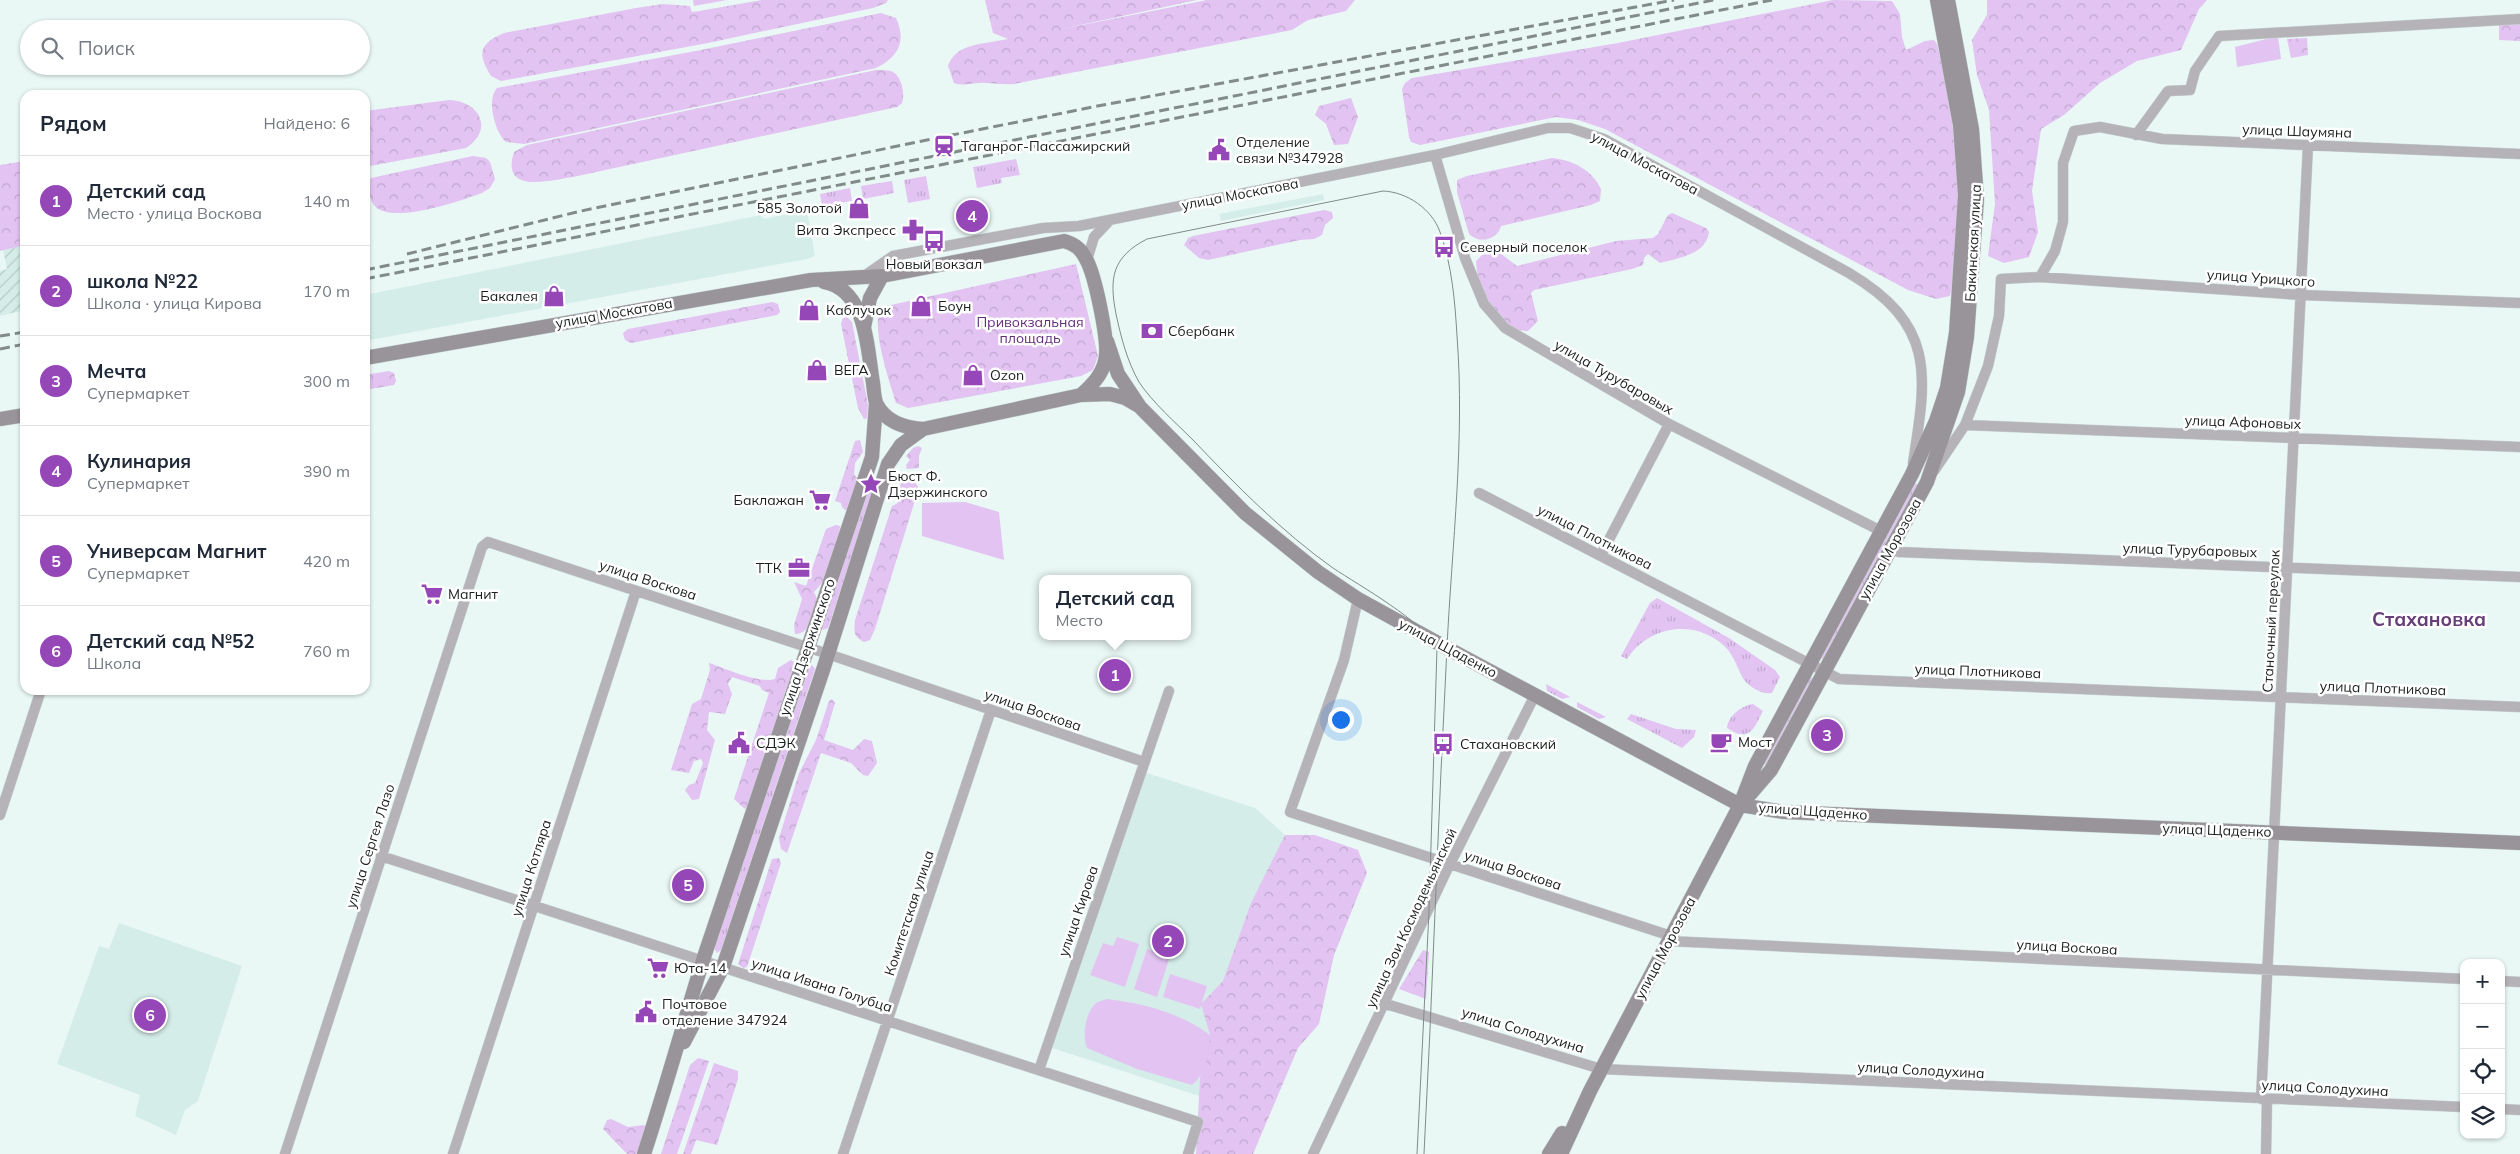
<!DOCTYPE html>
<html lang="ru">
<meta charset="utf-8">
<style>
:root{--surface:#fff;--page:#f6f6f7;--text:#1f2937;--muted:#747a83;--line:#e0e1e3;--accent:#9546b7}
body{margin:0;font-family:Mulish,sans-serif;background:var(--page);color:var(--text)}
.controls{position:absolute;right:15px;bottom:15px;display:grid;overflow:hidden;border-radius:10px;box-shadow:0 1px 4px #0004}
.controls button{width:45px;height:45px;display:grid;place-items:center;padding:0;border:0;border-bottom:1px solid var(--line);background:var(--surface);color:var(--text);font:25px sans-serif}
.you{position:absolute;left:1340px;top:719px;width:18px;height:18px;margin:-12px;border:4px solid #fff;border-radius:50%;background:#1a73e8;box-shadow:0 0 0 8px #1a73e833}
.badge{display:grid;place-items:center;width:32px;height:32px;border-radius:50%;background:var(--accent);color:#fff;font-size:16px;font-weight:700}
.pin{position:absolute;translate:-50% -50%;border:2px solid #fff;box-shadow:0 1px 5px #0006}
.popup{position:absolute;left:1039px;top:575px;width:152px;height:65px;box-sizing:border-box;display:grid;place-content:center;border-radius:10px;background:var(--surface);filter:drop-shadow(0 1px 4px #0005);font-size:16px;white-space:nowrap;color:var(--muted)}
.popup b{font-size:19px;color:var(--text)}
.popup::after{content:'';position:absolute;left:50%;top:100%;margin-left:-10px;border:10px solid transparent;border-top-color:var(--surface)}
.list{margin:0;padding:0;list-style:none}
h2{display:flex;justify-content:space-between;align-items:center;height:65px;margin:0;padding:0 20px;font-size:21px}
h2 small{font-size:16px;font-weight:400;color:var(--muted)}
.list li{display:grid;grid-template-columns:32px 1fr auto;gap:15px;align-items:center;box-sizing:border-box;height:90px;padding:0 20px;border-top:1px solid var(--line)}
.list b{display:block;font-size:19px;white-space:nowrap}
.list p{margin:0;font-size:16px;white-space:nowrap;color:var(--muted)}
.list em{font-size:16px;font-style:normal;color:var(--muted)}
.icon{flex:none;width:28px;height:28px;fill:none;stroke:currentColor;stroke-width:2;stroke-linecap:round;stroke-linejoin:round}
.map{position:relative;flex:none;width:2520px;height:1154px;overflow:hidden}
.search{position:absolute;background:var(--surface);box-shadow:0 1px 4px #0004;left:20px;top:20px;width:350px;height:55px;display:flex;align-items:center;gap:12px;box-sizing:border-box;padding:0 18px;border-radius:28px;color:var(--muted);font-size:19px}
.panel{position:absolute;background:var(--surface);box-shadow:0 1px 4px #0004;left:20px;top:90px;width:350px;height:605px;border-radius:15px}
.map>svg:first-child{display:block}
</style>
<div class="map">
<svg width="2520" height="1154" viewBox="0 0 2520 1154">
<defs>
<pattern id="industrial-furrows" width="10" height="10" patternUnits="userSpaceOnUse" patternTransform="scale(1.25)"><rect width="10" height="10" fill="#d5ede9"/><path d="M-1 1l2-2M0 10L10 0M9 11l2-2" fill="none" stroke="#b6cbc7"/></pattern>
<pattern id="grass-tufts" width="24" height="20" patternUnits="userSpaceOnUse" patternTransform="scale(1.25)"><rect width="24" height="20" fill="#e2c3f2"/><path d="M3 7l-1-3M5 7V3M7 7l1-3M15 17l-1-3M17 17v-4M19 17l1-3" fill="none" stroke="#c1a7cf"/></pattern>
<pattern id="forest-crowns" width="20" height="18" patternUnits="userSpaceOnUse" patternTransform="scale(1.25)"><rect width="20" height="18" fill="#e2c3f2"/><path d="M2 6a3 3 0 1 1 6 0M12 15a3 3 0 1 1 6 0" fill="none" stroke="#c1a7cf"/></pattern>
</defs>
<rect width="100%" height="100%" fill="#e9f8f5"/>
<path fill="#d5ede9" d="M1323,194L1324,200L1221,221L1219,214Z
M807,210L815,256L807,259L365,341V295L761,215L764,219Z
M1141,771L1255,808L1285,835L1202,1097L1049,1047Z
M119,923L242,966L198,1101L185,1110L176,1135L135,1116L140,1095L57,1064L99,946L109,949Z"/>
<path fill="url(#industrial-furrows)" d="M25,245V310L0,316V271L7,269L3,250Z"/>
<path fill="url(#grass-tufts)" d="M1016,159L1020,175L1001,178L1002,183L977,188L973,167Z
M926,176L930,199L908,203L904,180Z
M892,181L894,193L863,199L861,186Z
M850,188L852,201L822,206L820,194Z
M1913,482L1919,485L1824,660L1819,657Z
M867,486L874,488L828,628L823,630L821,626Z
M1657,598L1729,638L1775,670L1780,677L1772,693C1763,695 1751,688 1745,681C1740,675 1736,661 1729,651C1701,618 1650,623 1627,659L1621,656L1650,603Z
M812,665L815,669L721,950L717,953L714,948L807,667Z
M1809,676L1814,679L1768,767L1762,763Z
M1546,684L1570,697L1562,699L1547,691Z
M1577,702L1606,717L1599,719L1577,707Z
M1753,704L1763,711C1754,729 1749,743 1727,728C1728,716 1741,706 1753,704Z
M1631,714L1676,729L1696,730L1694,737L1682,748L1627,719Z"/>
<path fill="url(#forest-crowns)" d="M762,0H888L886,3L873,8L708,43L501,81L491,76C477,53 479,44 504,33L636,8L663,4L690,6L692,12L699,11Z
M985,0H1197L1057,30L1207,0H1355L1346,11L1308,20L1292,30L1014,84C1003,85 995,83 986,83C975,82 965,87 954,83L948,66C956,42 987,44 1008,39L993,33Z
M1833,0L1892,1L1900,14L1902,37L1906,50L1925,41L1934,40L1937,44L1950,97L1959,195L1952,286L1950,296L1936,299L1908,290L1605,129L1578,120L1556,117L1420,145L1411,142L1409,137L1402,89L1405,83L1412,78L1618,43Z
M1987,0H2207L2199,9L2181,50L2137,61L2100,83L2064,115L2041,129L2032,191L2038,232L2029,257L2004,263L1988,256L1995,204L1989,110L1977,75L1972,40L1987,15Z
M881,13L896,18C907,42 898,57 876,68L524,144L506,142C495,132 486,100 497,88L701,50Z
M2499,24H2520V41L2499,40Z
M2307,38L2308,55L2291,58L2287,39Z
M876,70C882,70 889,70 893,72C902,77 905,94 902,103L897,107L573,177C551,180 500,195 514,152L527,145Z
M1351,98L1358,117L1348,144L1334,145L1326,124L1315,115L1319,106Z
M449,100C479,101 495,129 466,148L365,167V111Z
M473,156L486,158L490,162L495,179L490,188L482,193C462,200 381,230 371,200C368,192 366,185 371,178Z
M1552,158C1573,160 1592,170 1601,189L1600,201L1591,205L1501,226C1498,239 1480,245 1469,234L1457,192V180L1467,176Z
M25,161V245L0,251V165Z
M1324,210L1332,212L1333,218L1325,225L1322,235L1314,239L1300,240L1208,260L1199,258L1184,245L1188,238L1193,236Z
M1672,213L1706,228L1709,232C1706,255 1678,258 1660,263L1648,254L1644,258L1643,265L1632,269L1534,290L1531,293L1538,321L1528,331C1496,331 1477,288 1476,261L1482,255L1500,253L1517,266L1616,241L1653,238L1658,234L1668,215Z
M1076,264L1098,356L1093,370L1081,376L908,408L896,403C890,383 869,323 882,307Z
M772,302L778,304L780,312L777,315L631,343L625,340L623,333L628,329Z
M847,317L852,322L868,405L867,418L864,419L858,408L841,324L843,318Z
M389,371L394,373L396,381L394,385L365,390V375Z
M860,440L863,452L855,463L854,474L859,481L849,509L845,510L842,507L841,503L835,501L855,441Z
M918,446L922,448L919,456V468L907,469L906,465L910,460L906,456L913,448Z
M906,480L915,482L918,487L917,494L875,629L870,640L864,642C853,636 854,632 855,620L892,506L898,503L894,496V492L900,490L901,481Z
M836,525L840,526C838,549 830,577 814,592L817,599C813,612 812,634 795,634L794,625L802,599L794,582L806,586L826,529Z
M791,660L796,663L748,805L745,809L734,799L769,693L762,690L760,686L732,677L728,684L732,694L725,714L709,712L707,730L715,740L699,799L692,800L685,790L689,785L695,783L703,763L701,759L694,761L689,773L671,770L692,704L701,699L710,670L709,663C725,668 758,684 775,679L778,668Z
M832,699L835,703L824,740L853,750L864,739L872,741L877,763L868,776L863,775L851,763L821,753L787,853L781,849L779,838L799,773L816,740L829,701Z
M1285,835H1315L1358,850L1367,873L1334,955L1319,1024L1298,1048L1253,1154H1196L1200,1078L1210,1035L1201,1004L1223,981L1251,903Z
M779,858L781,863L747,967L743,968L738,964L772,859Z
M1423,950L1429,952L1426,999L1399,989Z
M698,1058L709,1061L677,1154H661L690,1065Z
M714,1063L738,1071V1079L717,1145L696,1140L691,1154H683Z
M611,1119L628,1127L643,1125L647,1127L639,1154H627L603,1129L607,1120Z"/>
<path fill="#e2c3f2" d="M693,0H727L694,6Z
M2278,36L2281,59L2237,67L2235,47Z
M965,502L999,512L1004,560L922,536V503Z
M1117,937L1139,944L1125,987L1090,975L1103,943L1113,946Z
M1147,949L1170,956L1157,997L1134,989Z
M1170,974L1207,986L1200,1009L1163,997Z
M1107,999C1142,1003 1181,1013 1210,1035C1209,1054 1207,1072 1192,1085L1137,1069L1087,1048C1082,1036 1085,1013 1096,1003C1099,1001 1104,1000 1107,999Z"/>
<g fill="none" stroke-linecap="round" stroke-linejoin="round">
<g stroke="#c8d5d3" stroke-width="11">
<path id="street" d="M2136,135L2168,91L2190,90L2195,71L2219,36L2520,19
M1435,155L1465,258L1484,304L1505,328L1669,424L1881,531
M1087,260L1094,237L1110,220
M864,276L893,256L1043,228L1079,226L1435,155L1548,128H1570L1604,139L1849,273C1936,325 1927,374 1913,463
M2040,277L2055,251L2063,222V163L2074,131L2100,127L2162,139L2520,154
M1965,425L2520,447
M1934,471L1965,425L1988,366L1999,316L2001,279L2040,277L2301,295L2520,303
M1479,493L1839,679L2520,707
M1890,549L1899,552L2520,577
M1601,555L1669,424
M1358,599L1344,660L1290,812L1671,936
M0,815L41,690
M381,856L1198,1122L1188,1154
M1668,941L2464,979
M2501,981L2520,982
M1386,1004L1601,1069L2464,1107
M1039,1070L1169,691
M2261,1099L2308,145
M2501,1109L2520,1110
M285,1154L482,547L488,542L828,654L1144,762
M453,1154L636,591
M843,1154L991,710
M1313,1154L1445,874L1535,695
M2266,1154L2267,1099"/>
</g>
<g stroke="#c8d5d3" stroke-width="15">
<path id="secondary" d="M824,282C867,290 867,348 873,383C874,390 874,399 877,405C887,423 905,428 923,429L1081,395L1110,394L1125,398L1137,405
M864,327L870,298L882,276
M1107,341L1118,374L1140,407L1245,513L1318,572L1358,599L1447,648L1740,805L1784,812L2520,843
M365,358L811,280L882,276L1064,241C1075,244 1081,249 1086,259C1095,275 1110,344 1105,361C1102,375 1092,385 1081,395
M0,419L25,415
M1746,799L1771,770L1927,482L1958,392L1967,337L1977,199L1972,129L1948,0
M684,1042L723,967L824,667L888,464L901,445L923,429
M644,1154C665,1090 683,1025 703,960L872,457L876,403
M1549,1154L1562,1133
M1561,1154L1590,1091L1740,805L1755,766L1912,474L1936,421L1947,388L1956,333L1965,195L1960,125L1937,0"/>
</g>
<use href="#street" stroke="#b6b3b8" stroke-width="10"/>
<use href="#secondary" stroke="#98949a" stroke-width="14"/>
<path stroke="#818b89" stroke-width="1" d="M1417,1154L1429,911L1437,648C1423,621 1360,586 1333,568C1282,532 1236,485 1193,440C1175,422 1153,403 1139,382C1127,361 1121,337 1116,314C1109,278 1112,257 1147,239L1383,191C1407,192 1432,209 1440,232C1452,265 1455,302 1457,336C1465,440 1452,544 1447,647C1438,816 1433,985 1424,1154"/>
<path stroke="#818b89" stroke-width="3" stroke-dasharray="10 5" stroke-linecap="butt" d="M407,254L581,211L942,137L1103,105L1674,0
M365,270L1714,0
M365,279L1772,0
M0,336L25,332
M0,349L25,344"/>
</g>
<defs>
<g id="station-bare" transform="scale(1.725)"><path d="M-3-6H3Q5-6 5-4V2Q5 4 3 4L4.5 6H3L1.5 4h-3L-3 6H-4.5L-3 4Q-5 4-5 2V-4Q-5-6-3-6ZM-3.5-4v3h7v-3ZM-3.5 1v1.5H-2V1ZM2 1v1.5H3.5V1Z" fill="#9546b7" stroke="#fff" stroke-width="2.5" paint-order="stroke"/></g>
<g id="civic-bare" transform="scale(1.725)"><path d="M-.6-6.5H3V-4.5H.6V-3L4-1V1h2V6H-6V1h2V-1L-.6-3ZM-1.2 2.5V6h2.4V2.5Z" fill="#9546b7" stroke="#fff" stroke-width="2.5" paint-order="stroke"/></g>
<g id="shop-bare" transform="scale(1.725)"><path d="M-5-2.5h2.3a2.7 3.5 0 0 1 5.4 0H5L5.5 6h-11ZM-1.5-2.5h3a1.5 2.3 0 0 0-3 0Z" fill="#9546b7" stroke="#fff" stroke-width="2.5" paint-order="stroke"/></g>
<g id="pharmacy-bare" transform="scale(1.725)"><path d="M-2-6h4v4h4v4h-4v4h-4v-4h-4v-4h4Z" fill="#9546b7" stroke="#fff" stroke-width="2.5" paint-order="stroke"/></g>
<g id="bus-bare" transform="scale(1.725)"><path d="M-5-6H5V4H4V6H2V4H-2V6H-4V4H-5ZM-3.5-4V0h7V-4ZM-3.5 1.2v1.5H-2V1.2ZM2 1.2v1.5H3.5V1.2Z" fill="#9546b7" stroke="#fff" stroke-width="2.5" paint-order="stroke"/></g>
<g id="bank-bare" transform="scale(1.725)"><path d="M-6-4H6V4H-6ZM0-2.3a2.3 2.3 0 1 0 0 4.6a2.3 2.3 0 1 0 0-4.6Z" fill="#9546b7" stroke="#fff" stroke-width="2.5" paint-order="stroke"/></g>
<g id="sight-bare" transform="scale(1.725)"><path d="M0-6L1.8-2.2L6-1.7L2.9 1.2L3.7 5.4L0 3.3L-3.7 5.4L-2.9 1.2L-6-1.7L-1.8-2.2Z" fill="#9546b7" stroke="#fff" stroke-width="2.5" paint-order="stroke"/></g>
<g id="supermarket-bare" transform="scale(1.725)"><path d="M-6-5.5h2.5l.6 2H6L4.5 2H-2.5L-4.4-4H-6ZM-1.5 3.2a1.3 1.3 0 1 0 .1 0ZM3 3.2a1.3 1.3 0 1 0 .1 0Z" fill="#9546b7" stroke="#fff" stroke-width="2.5" paint-order="stroke"/></g>
<g id="office-bare" transform="scale(1.725)"><path d="M-6-3h4V-5.5h4V-3h4V5H-6ZM-1-4.5V-3h2v-1.5ZM-6 0V1H6V0Z" fill="#9546b7" stroke="#fff" stroke-width="2.5" paint-order="stroke"/></g>
<g id="cafe-bare" transform="scale(1.725)"><path d="M-5.5-4.5H6V0H3Q3 3.5 0 3.5H-2.5Q-5.5 3.5-5.5 0ZM3-3.2v2h1.7v-2ZM-6 4.5H4V6H-6Z" fill="#9546b7" stroke="#fff" stroke-width="2.5" paint-order="stroke"/></g>
</defs>
<g fill-rule="evenodd">
<use href="#station-bare" x="944" y="146"/>
<use href="#civic-bare" x="1219" y="150"/>
<use href="#shop-bare" x="859" y="208"/>
<use href="#pharmacy-bare" x="913" y="230"/>
<use href="#bus-bare" x="934" y="241"/>
<use href="#bus-bare" x="1444" y="247"/>
<use href="#shop-bare" x="554" y="296"/>
<use href="#shop-bare" x="921" y="306"/>
<use href="#shop-bare" x="809" y="310"/>
<use href="#bank-bare" x="1152" y="331"/>
<use href="#shop-bare" x="817" y="370"/>
<use href="#shop-bare" x="973" y="375"/>
<use href="#sight-bare" x="871" y="484"/>
<use href="#supermarket-bare" x="820" y="500"/>
<use href="#office-bare" x="799" y="568"/>
<use href="#supermarket-bare" x="432" y="594"/>
<use href="#cafe-bare" x="1721" y="742"/>
<use href="#civic-bare" x="739" y="743"/>
<use href="#bus-bare" x="1443" y="744"/>
<use href="#supermarket-bare" x="658" y="968"/>
<use href="#civic-bare" x="646" y="1012"/>
</g>
<g text-anchor="middle" stroke-width="5" stroke-linejoin="round" paint-order="stroke">
<g font-size="14" fill="#1b201f" stroke="#fff">
<text transform="translate(2297 131) rotate(2)" y="5">улица Шаумяна</text>
<text transform="translate(1645 163) rotate(28)" y="5">улица Москатова</text>
<text transform="translate(1240 194) rotate(-11)" y="5">улица Москатова</text>
<text transform="translate(1973 243) rotate(-87)" y="5">Бакинская улица</text>
<text transform="translate(2261 278) rotate(4)" y="5">улица Урицкого</text>
<text transform="translate(614 313) rotate(-10)" y="5">улица Москатова</text>
<text transform="translate(1614 377) rotate(30)" y="5">улица Турубаровых</text>
<text transform="translate(2243 422) rotate(2)" y="5">улица Афоновых</text>
<text transform="translate(1595 537) rotate(27)" y="5">улица Плотникова</text>
<text transform="translate(1890 549) rotate(-61)" y="5">улица Морозова</text>
<text transform="translate(2190 550) rotate(2)" y="5">улица Турубаровых</text>
<text transform="translate(648 580) rotate(18)" y="5">улица Воскова</text>
<text transform="translate(2271 621) rotate(-87)" y="5">Станочный переулок</text>
<text transform="translate(807 647) rotate(-71)" y="5">улица Дзержинского</text>
<text transform="translate(1448 648) rotate(28)" y="5">улица Щаденко</text>
<text transform="translate(1978 671) rotate(2)" y="5">улица Плотникова</text>
<text transform="translate(2383 688) rotate(2)" y="5">улица Плотникова</text>
<text transform="translate(1033 710) rotate(19)" y="5">улица Воскова</text>
<text transform="translate(1813 811) rotate(4)" y="5">улица Щаденко</text>
<text transform="translate(2217 830) rotate(2)" y="5">улица Щаденко</text>
<text transform="translate(370 846) rotate(-72)" y="5">улица Сергея Лазо</text>
<text transform="translate(531 868) rotate(-72)" y="5">улица Котляра</text>
<text transform="translate(1513 870) rotate(18)" y="5">улица Воскова</text>
<text transform="translate(1078 911) rotate(-71)" y="5">улица Кирова</text>
<text transform="translate(909 913) rotate(-72)" y="5">Комитетская улица</text>
<text transform="translate(1411 918) rotate(-65)" y="5">улица Зои Космодемьянской</text>
<text transform="translate(2067 947) rotate(3)" y="5">улица Воскова</text>
<text transform="translate(1665 948) rotate(-62)" y="5">улица Морозова</text>
<text transform="translate(822 985) rotate(18)" y="5">улица Ивана Голубца</text>
<text transform="translate(1523 1030) rotate(17)" y="5">улица Солодухина</text>
<text transform="translate(1921 1070) rotate(3)" y="5">улица Солодухина</text>
<text transform="translate(2325 1088) rotate(3)" y="5">улица Солодухина</text>
</g>
<g font-size="14" fill="#1b201f" stroke="#fff" text-anchor="start">
<text x="1236" y="147">Отделение<tspan x="1236" dy="16">связи №347928</tspan></text>
<text x="961" y="151">Таганрог-Пассажирский</text>
<text x="842" y="213" text-anchor="end">585 Золотой</text>
<text x="896" y="235" text-anchor="end">Вита Экспресс</text>
<text x="1460" y="252">Северный поселок</text>
<text x="934" y="269" text-anchor="middle">Новый вокзал</text>
<text x="538" y="301" text-anchor="end">Бакалея</text>
<text x="938" y="311">Боун</text>
<text x="826" y="315">Каблучок</text>
<text x="1168" y="336">Сбербанк</text>
<text x="834" y="375">ВЕГА</text>
<text x="990" y="380">Ozon</text>
<text x="888" y="481">Бюст Ф.<tspan x="888" dy="16">Дзержинского</tspan></text>
<text x="804" y="505" text-anchor="end">Баклажан</text>
<text x="782" y="573" text-anchor="end">ТТК</text>
<text x="448" y="599">Магнит</text>
<text x="1738" y="747">Мост</text>
<text x="756" y="748">СДЭК</text>
<text x="1460" y="749">Стахановский</text>
<text x="674" y="973">Юта-14</text>
<text x="662" y="1009">Почтовое<tspan x="662" dy="16">отделение 347924</tspan></text>
</g>
<g font-size="14" fill="#642d7b" stroke="#fff">
<text x="1030" y="327">Привокзальная<tspan x="1030" dy="16">площадь</tspan></text>
</g>
<g font-size="19" font-weight="bold" fill="#663f78" stroke="#fff">
<text x="2429" y="626">Стахановка</text>
</g>
</g>
</svg>
<div class="controls">
<button>+</button>
<button>−</button>
<button><svg class="icon" aria-label="locate" viewBox="0 0 24 24"><circle cx="12" cy="12" r="6"/><path d="M12 2v4M12 18v4M2 12h4M18 12h4"/></svg></button>
<button><svg class="icon" aria-label="layers" viewBox="0 0 24 24"><path d="M12 4l9 5-9 5-9-5zM3 14l9 5 9-5"/></svg></button>
</div>
<div class="you"></div>
<div class="pin badge" style="left:1115px;top:675px">1</div>
<div class="popup"><b>Детский сад</b>Место</div>
<div class="pin badge" style="left:1168px;top:941px">2</div>
<div class="pin badge" style="left:1827px;top:735px">3</div>
<div class="pin badge" style="left:972px;top:216px">4</div>
<div class="pin badge" style="left:688px;top:885px">5</div>
<div class="pin badge" style="left:150px;top:1015px">6</div>
<div class="search"><svg class="icon" aria-label="search" viewBox="0 0 24 24"><circle cx="10" cy="10" r="6"/><path d="M15 15l6 6"/></svg>Поиск</div>
<section class="panel">
<h2>Рядом<small>Найдено: 6</small></h2>
<ul class="list">
<li><span class="badge">1</span><div><b>Детский сад</b><p>Место · улица Воскова</p></div><em>140 m</em></li>
<li><span class="badge">2</span><div><b>школа №22</b><p>Школа · улица Кирова</p></div><em>170 m</em></li>
<li><span class="badge">3</span><div><b>Мечта</b><p>Супермаркет</p></div><em>300 m</em></li>
<li><span class="badge">4</span><div><b>Кулинария</b><p>Супермаркет</p></div><em>390 m</em></li>
<li><span class="badge">5</span><div><b>Универсам Магнит</b><p>Супермаркет</p></div><em>420 m</em></li>
<li><span class="badge">6</span><div><b>Детский сад №52</b><p>Школа</p></div><em>760 m</em></li>
</ul>
</section>
</div>
